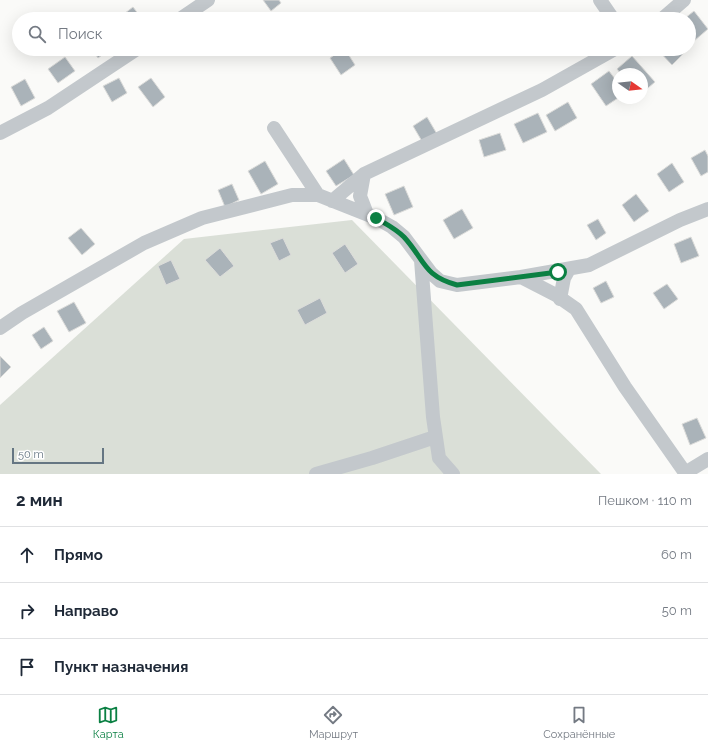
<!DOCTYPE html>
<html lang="ru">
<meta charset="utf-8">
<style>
:root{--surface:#fff;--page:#f6f6f7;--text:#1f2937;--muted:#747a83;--line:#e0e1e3;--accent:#0b8043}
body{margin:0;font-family:Raleway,sans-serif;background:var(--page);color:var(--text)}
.compass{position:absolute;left:612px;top:68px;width:36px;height:36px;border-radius:50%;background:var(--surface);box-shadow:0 4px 16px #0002;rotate:104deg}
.scale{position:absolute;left:12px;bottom:10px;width:92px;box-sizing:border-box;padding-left:4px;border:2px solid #657683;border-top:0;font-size:11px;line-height:14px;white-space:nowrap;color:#657683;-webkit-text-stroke:3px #fff;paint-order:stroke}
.stop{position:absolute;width:12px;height:12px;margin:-9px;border:3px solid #0b8043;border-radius:50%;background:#fff}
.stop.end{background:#0b8043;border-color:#fff;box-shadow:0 1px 4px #0008}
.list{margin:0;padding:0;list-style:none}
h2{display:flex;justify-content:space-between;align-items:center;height:52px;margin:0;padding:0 16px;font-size:17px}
h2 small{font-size:13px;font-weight:400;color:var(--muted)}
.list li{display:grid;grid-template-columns:26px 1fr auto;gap:12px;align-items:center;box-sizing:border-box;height:56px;padding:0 16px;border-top:1px solid var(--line)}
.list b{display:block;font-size:15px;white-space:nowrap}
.list em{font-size:13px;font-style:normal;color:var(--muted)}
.icon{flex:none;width:22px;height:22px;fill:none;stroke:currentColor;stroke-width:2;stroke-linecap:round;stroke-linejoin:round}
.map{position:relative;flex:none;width:708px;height:474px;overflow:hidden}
.search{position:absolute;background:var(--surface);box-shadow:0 4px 16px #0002;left:12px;right:12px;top:12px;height:44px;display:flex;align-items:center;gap:10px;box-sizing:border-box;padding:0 14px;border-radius:22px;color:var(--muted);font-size:15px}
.sheet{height:220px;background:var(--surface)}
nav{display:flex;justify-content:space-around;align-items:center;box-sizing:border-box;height:56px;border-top:1px solid var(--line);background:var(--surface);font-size:11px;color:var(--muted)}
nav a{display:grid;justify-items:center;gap:2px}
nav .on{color:var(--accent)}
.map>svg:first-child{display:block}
</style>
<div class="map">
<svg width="708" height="474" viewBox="0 0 708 474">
<rect width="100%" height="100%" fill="#fafaf8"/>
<path fill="#dadfd7" d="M352,220L601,474H0V405L184,239Z"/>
<path fill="#aab3b9" stroke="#dcdcda" d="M263,0H279L281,3L271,11Z
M133,7L142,19H122L120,17Z
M694,11L708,29L694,41L689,34V19H684Z
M92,49H110L98,58Z
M343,49H345L355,65L341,75L330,58Z
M657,49H683L685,52L672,65Z
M632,56L655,82L642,93V74H621L617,69Z
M65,57L75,71L58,83L48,69Z
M609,71L618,83V98L606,106L591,84Z
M119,78L127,93L112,102L103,86Z
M151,78L165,97L153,107L138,87Z
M25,79L35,98L21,106L11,87Z
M568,102L577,118L555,131L546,115Z
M538,113L547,132L523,143L514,124Z
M427,117L437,134L423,143L413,126Z
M500,133L506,150L484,157L479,140Z
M705,150L708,156V172L701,176L691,158Z
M344,159L354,175L336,186L326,171Z
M265,161L278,184L261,194L248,171Z
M672,163L684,182L669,192L657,174Z
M232,184L239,200L225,207L218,190Z
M404,186L413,207L394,215L385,194Z
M636,194L649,211L634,222L622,205Z
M462,209L473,228L454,239L443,220Z
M598,219L606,233L596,240L587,225Z
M81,228L95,244L82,255L68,238Z
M691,237L699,256L681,263L674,244Z
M283,238L291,255L279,261L270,243Z
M345,244L358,264L345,273L332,253Z
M220,248L234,266L220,277L205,260Z
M171,260L180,279L166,285L158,266Z
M606,281L614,297L601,303L593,288Z
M667,284L678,299L664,309L653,293Z
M320,298L327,313L305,325L297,310Z
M74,302L86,323L69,332L57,311Z
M44,327L53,341L41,349L32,335Z
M0,356L11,367L0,378Z
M697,418L706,438L690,445L682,424Z"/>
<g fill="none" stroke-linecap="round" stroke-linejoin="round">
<path stroke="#c3c8cc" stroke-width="14" d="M600,0L613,19
M180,19L208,0
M662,19L684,0
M274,128L318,195
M0,133L48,108L137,49
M364,174L360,196L367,214
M332,201L364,174L542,90L615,49
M421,260L433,417L439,458L453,474
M521,277L589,265L680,220L708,209
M560,299L564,278L569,269
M0,328L22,313L144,243L202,218L292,195H318L376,218L392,227L404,237L431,273L440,281L457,285L521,277L556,295L576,309L625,387L686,474
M685,473L708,459
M316,474L372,458L435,437"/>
</g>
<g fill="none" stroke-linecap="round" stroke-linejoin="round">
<path stroke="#0b8043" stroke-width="5" d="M376,218C386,224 396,229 404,237C425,260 423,276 457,285L558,272"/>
</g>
</svg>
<svg class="compass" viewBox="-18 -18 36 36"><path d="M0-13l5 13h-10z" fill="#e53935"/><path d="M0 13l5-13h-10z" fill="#747a83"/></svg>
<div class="scale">50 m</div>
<div class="stop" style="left:558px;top:272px"></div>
<div class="stop end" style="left:376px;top:218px"></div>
<div class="search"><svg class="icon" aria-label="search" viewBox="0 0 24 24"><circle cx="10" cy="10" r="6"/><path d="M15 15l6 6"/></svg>Поиск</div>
</div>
<section class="sheet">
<h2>2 мин<small>Пешком · 110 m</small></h2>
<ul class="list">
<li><svg class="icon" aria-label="ahead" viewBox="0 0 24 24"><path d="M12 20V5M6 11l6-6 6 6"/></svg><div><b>Прямо</b></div><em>60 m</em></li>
<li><svg class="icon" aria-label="right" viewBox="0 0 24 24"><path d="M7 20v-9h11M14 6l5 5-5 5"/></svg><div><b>Направо</b></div><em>50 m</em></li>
<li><svg class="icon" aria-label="arrive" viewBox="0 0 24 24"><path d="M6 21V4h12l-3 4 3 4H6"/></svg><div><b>Пункт назначения</b></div></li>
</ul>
</section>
<nav>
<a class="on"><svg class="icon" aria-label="map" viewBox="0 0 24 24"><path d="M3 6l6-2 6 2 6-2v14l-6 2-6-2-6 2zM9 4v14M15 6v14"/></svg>Карта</a>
<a><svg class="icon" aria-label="directions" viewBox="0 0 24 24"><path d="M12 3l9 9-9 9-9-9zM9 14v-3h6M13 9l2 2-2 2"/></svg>Маршрут</a>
<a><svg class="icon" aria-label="saved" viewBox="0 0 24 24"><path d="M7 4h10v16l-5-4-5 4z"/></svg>Сохранённые</a>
</nav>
